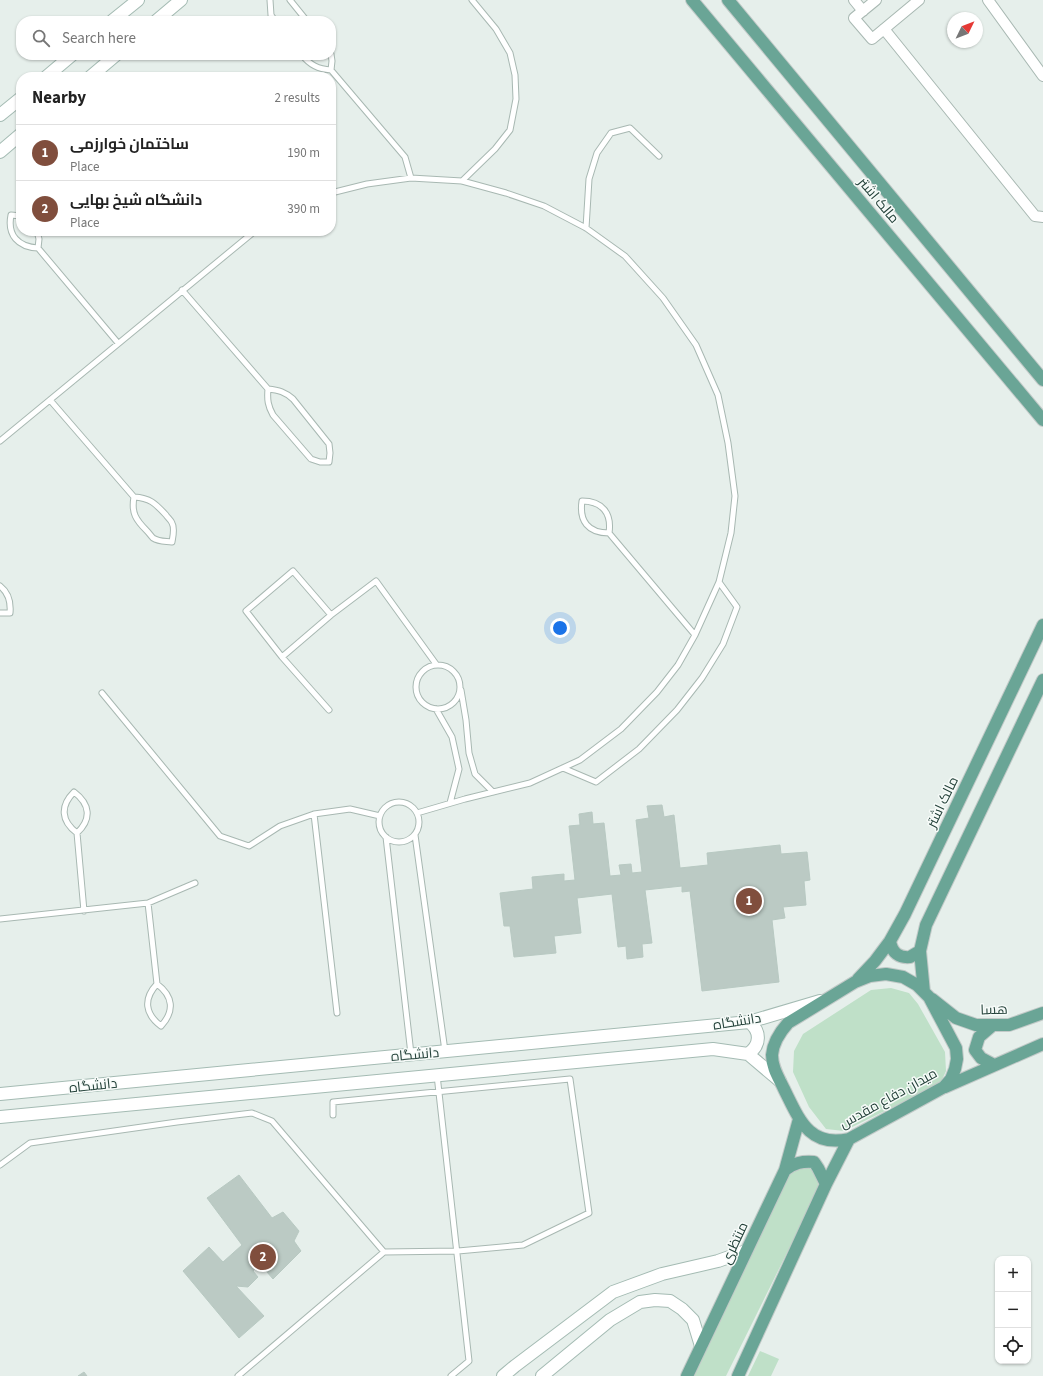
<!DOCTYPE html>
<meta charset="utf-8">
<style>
:root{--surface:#fff;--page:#f2f2f2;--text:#222;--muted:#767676;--line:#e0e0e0;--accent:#804e3d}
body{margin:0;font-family:"Source Sans 3",Cairo,sans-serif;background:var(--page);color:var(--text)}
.controls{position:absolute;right:12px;bottom:12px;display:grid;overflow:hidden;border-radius:8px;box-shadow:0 1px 3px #0004}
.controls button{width:36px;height:36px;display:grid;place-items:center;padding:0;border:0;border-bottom:1px solid var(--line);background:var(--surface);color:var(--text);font:20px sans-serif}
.compass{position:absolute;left:947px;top:12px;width:36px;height:36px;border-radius:50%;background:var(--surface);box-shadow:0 1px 3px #0004;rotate:47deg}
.you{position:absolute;left:560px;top:628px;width:14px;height:14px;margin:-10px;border:3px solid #fff;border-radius:50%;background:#1a73e8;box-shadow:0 0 0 6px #1a73e833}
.badge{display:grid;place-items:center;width:26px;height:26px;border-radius:50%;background:var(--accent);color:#fff;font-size:13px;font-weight:700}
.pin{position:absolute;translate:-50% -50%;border:2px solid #fff;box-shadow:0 1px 4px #0006}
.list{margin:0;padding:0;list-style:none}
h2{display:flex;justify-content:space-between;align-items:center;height:52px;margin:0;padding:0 16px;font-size:17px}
h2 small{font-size:13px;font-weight:400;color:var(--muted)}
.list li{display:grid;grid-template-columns:26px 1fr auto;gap:12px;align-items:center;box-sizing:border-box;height:56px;padding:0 16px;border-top:1px solid var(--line)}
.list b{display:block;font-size:15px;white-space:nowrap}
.list p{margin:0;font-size:13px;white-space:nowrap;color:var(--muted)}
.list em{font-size:13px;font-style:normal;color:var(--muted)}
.icon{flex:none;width:22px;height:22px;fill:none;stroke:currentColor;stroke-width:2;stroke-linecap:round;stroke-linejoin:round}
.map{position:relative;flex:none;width:1043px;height:1376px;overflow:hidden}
.search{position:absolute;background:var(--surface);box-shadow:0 1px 3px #0004;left:16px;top:16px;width:320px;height:44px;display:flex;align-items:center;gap:10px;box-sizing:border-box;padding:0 14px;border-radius:16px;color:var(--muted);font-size:15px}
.panel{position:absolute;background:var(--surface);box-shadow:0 1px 3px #0004;left:16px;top:72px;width:320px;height:164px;border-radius:16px}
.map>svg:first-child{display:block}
</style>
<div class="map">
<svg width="1043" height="1376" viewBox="0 0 1043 1376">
<rect width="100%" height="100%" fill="#e6efeb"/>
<path fill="#bfe0c8" d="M891,988L909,993L918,1004L945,1052L946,1071L940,1084L844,1131L826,1129L809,1107L793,1072L794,1051L803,1034L871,990Z
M798,1166H811L819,1175L820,1186L726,1376H690L788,1172Z
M760,1351L779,1359L771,1376H748Z"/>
<path fill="#bbcac4" stroke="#b8c9c2" d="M662,805L664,817L674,815L680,868L708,865L707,853L780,845L781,854L807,852L810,880L804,881L806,905L783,907L785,918L772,920L779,982L702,991L690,891L682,892V886L645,890L652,943L642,944L643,957L627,959L626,946L618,947L612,894L577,898L581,933L554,936L556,953L514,957L510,926H504L500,893L533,889L532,877L564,874V881L575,880L569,826L580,825L579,814L592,812L593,824L604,823L610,876L621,875L619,865L631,864L632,873L642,872L636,820L649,818L647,806Z
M239,1175L272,1218L283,1212L299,1231L294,1241L301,1251L273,1279L260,1264L253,1271L258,1277L248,1287L236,1286L264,1316L239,1338L183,1271L209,1247L223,1262L242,1245L207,1198Z
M84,1372L87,1376H78Z"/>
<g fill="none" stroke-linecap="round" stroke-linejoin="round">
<g stroke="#a8b8b2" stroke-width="7">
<path id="lane" d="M270,0L271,15L275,21
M290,0L307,21
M302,55C310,65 318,69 331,70L332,61L331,54
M331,70L405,157L411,178
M462,181L495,149L510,130L516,99L515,75L510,53L496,29L472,0
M331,193L367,184L411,178L462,181L506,193L544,206L586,228L625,256L663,298L696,345L718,395L728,443L735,496L731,533L719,582L695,635L678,665L657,692L621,729L580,760L530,783L465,799L417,813
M21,216L11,215C7,235 18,247 38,248L39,239L37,231
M586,228L589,179L597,153L611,133L630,128L659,156
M38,248L118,343
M182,290L268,389
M268,389C279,390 285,392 293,399L329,444L330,453L329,462H320L311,459L273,415C268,406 267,400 268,389Z
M50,400L134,497
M0,441L255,231
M134,497C150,498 155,503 166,515C167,517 171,520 172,523C175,528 173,536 172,542C166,541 159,542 153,538C151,536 149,533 147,531C136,520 131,513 134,497Z
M582,501C602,501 612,513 609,533C588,533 579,521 582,501Z
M609,533L695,635
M0,586C9,593 11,602 10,613H0
M282,657L331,615
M416 687a22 22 0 1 1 44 0a22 22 0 1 1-44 0Z
M461,690L466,720L469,753L475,774L493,792
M102,693L220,836L249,846L280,826L314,814L350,809L380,816
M436,709L452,737L459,769L450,803
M329,710L282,657L246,611L293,571L331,615L376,581L436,664
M563,768L596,782L639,749L677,710L702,678L723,644L737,607L719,582
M74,792C90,804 92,819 77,833C61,821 60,806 74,792Z
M379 822a20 20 0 1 1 40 0a20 20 0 1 1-40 0Z
M314,814L337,1013
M77,833L84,911
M415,835L445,1051
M386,837L411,1054
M148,903L157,984
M0,919L148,903L195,883
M157,984C173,996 175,1011 161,1026C145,1014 143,999 157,984Z
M437,1075L469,1361L451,1376
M0,1165L30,1143L177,1122L252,1113L272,1121L384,1252L458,1251L523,1245L589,1213L570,1079L333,1102V1115
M238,1376L384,1252"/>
</g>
<g stroke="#a8b8b2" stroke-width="12">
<path id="street" d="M854,0L863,11
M876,0L854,18L872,39L919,0
M988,0L1043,76
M884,29L1035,216L1043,217"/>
</g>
<g stroke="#a4bbb3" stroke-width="14">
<path id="secondary" d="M112,21L138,0
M156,21L181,0
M46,77L72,55
M90,77L116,55
M0,115L21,98
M0,152L21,134
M748,1054C761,1045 761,1031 749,1022
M0,1094L749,1022L820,1001
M0,1117L713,1049L748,1054L780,1081
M503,1376L515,1366L613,1292L662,1274L718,1261L746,1251
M542,1376L610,1320L640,1302L655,1300L670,1301L682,1309L693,1320L701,1346"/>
</g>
<g stroke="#c2cac8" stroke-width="14">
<path id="primary" d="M692,0L1043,420
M728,0L1043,380
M890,941C892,953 899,958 910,957L920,951
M886,974L903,977L917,985L929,997L956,1048L957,1059L955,1069L951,1079L944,1087L849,1139C809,1148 799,1119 784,1089C779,1078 772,1068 772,1055C773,1042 780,1032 788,1023L855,982L870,976Z
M858,979L875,961L890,941L905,914L1043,625
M924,992L920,951L926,925L1043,680
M932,999L956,1018L976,1025H1009L1043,1013
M993,1025L979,1037L975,1050L981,1058L994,1065
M945,1087L1043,1044
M785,1170C794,1163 802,1161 814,1162L818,1168L826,1184
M687,1376L785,1170L799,1119
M738,1376L826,1184L849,1139"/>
</g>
<use href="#lane" stroke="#fff" stroke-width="5"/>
<use href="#street" stroke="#fff" stroke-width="10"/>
<use href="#secondary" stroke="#fff" stroke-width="12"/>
<use href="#primary" stroke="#6aa596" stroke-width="12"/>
</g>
<g text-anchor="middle" stroke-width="3" stroke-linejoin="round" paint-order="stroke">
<g font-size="14" fill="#24423a" stroke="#f7fbf9">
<text transform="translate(879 200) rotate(50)" y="5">مالک اشتر</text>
<text transform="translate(942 802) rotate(-64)" y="5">مالک اشتر</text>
<text transform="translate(994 1009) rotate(-2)" y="5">هسا</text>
<text transform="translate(737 1021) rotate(-9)" y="5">دانشگاه</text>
<text transform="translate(415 1054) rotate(-5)" y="5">دانشگاه</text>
<text transform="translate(93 1085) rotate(-6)" y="5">دانشگاه</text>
<text transform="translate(888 1098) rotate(-29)" y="5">میدان دفاع مقدس</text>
<text transform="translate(734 1243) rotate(-65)" y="5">منتظری</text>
</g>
</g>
</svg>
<div class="controls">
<button>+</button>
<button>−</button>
<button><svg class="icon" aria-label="locate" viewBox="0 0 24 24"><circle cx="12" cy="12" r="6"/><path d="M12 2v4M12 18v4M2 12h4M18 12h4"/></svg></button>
</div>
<svg class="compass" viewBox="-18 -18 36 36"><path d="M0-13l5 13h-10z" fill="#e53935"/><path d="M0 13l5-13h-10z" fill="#767676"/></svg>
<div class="you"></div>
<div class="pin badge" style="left:749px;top:901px">1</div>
<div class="pin badge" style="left:263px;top:1257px">2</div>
<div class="search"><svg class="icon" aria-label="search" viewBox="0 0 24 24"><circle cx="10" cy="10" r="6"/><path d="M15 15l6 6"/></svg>Search here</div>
<section class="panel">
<h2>Nearby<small>2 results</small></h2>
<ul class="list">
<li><span class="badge">1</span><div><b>ساختمان خوارزمی</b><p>Place</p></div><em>190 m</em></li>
<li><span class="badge">2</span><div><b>دانشگاه شیخ بهایی</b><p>Place</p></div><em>390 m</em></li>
</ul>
</section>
</div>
